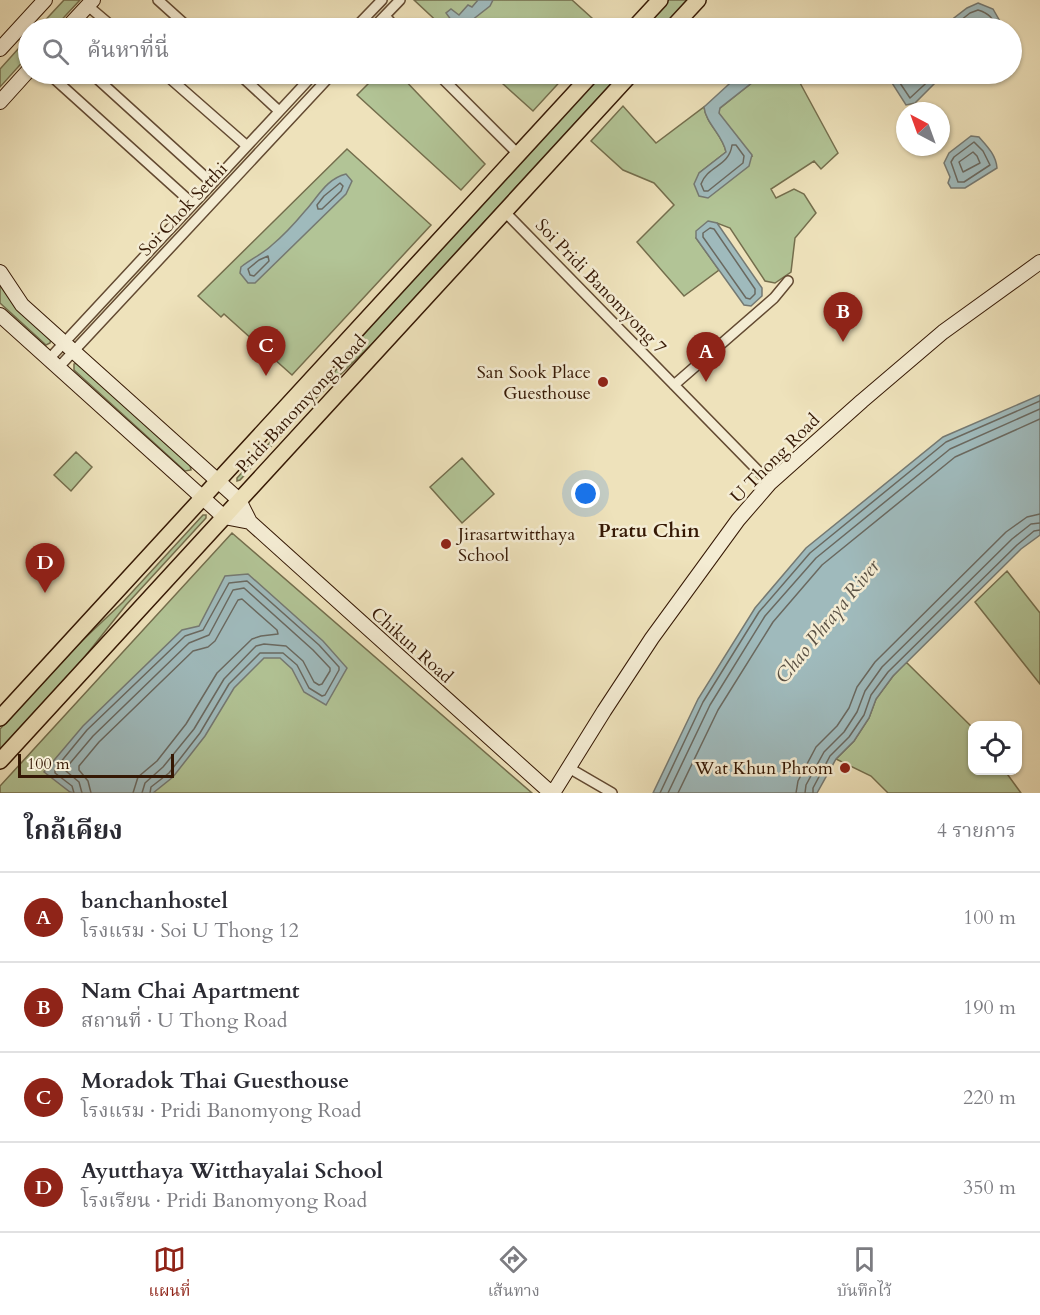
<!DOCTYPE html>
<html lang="th">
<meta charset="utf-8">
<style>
:root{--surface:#fff;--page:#f7f7f7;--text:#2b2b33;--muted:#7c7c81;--line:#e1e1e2;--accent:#8f2418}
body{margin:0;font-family:Cardo,"Noto Serif Thai",serif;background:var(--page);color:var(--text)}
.controls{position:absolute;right:18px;bottom:18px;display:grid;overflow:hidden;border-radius:12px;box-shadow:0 2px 4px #0004}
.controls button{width:54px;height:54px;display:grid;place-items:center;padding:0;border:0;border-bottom:2px solid var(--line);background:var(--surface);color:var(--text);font:30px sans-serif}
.compass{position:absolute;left:896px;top:102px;width:54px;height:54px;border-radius:50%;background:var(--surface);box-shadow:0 2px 4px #0004;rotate:319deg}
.scale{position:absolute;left:18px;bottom:15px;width:156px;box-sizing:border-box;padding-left:6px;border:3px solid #351804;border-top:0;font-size:16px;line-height:21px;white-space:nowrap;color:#351804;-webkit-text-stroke:4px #f4ecd3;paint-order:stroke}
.you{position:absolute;left:586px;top:494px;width:21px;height:21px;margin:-15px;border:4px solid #fff;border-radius:50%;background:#1a73e8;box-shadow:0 0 0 9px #1a73e833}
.badge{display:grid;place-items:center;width:39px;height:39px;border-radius:50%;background:var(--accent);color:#fff;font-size:20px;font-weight:700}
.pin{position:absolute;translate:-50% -50px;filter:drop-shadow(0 2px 3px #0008)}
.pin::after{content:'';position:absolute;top:32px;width:21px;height:18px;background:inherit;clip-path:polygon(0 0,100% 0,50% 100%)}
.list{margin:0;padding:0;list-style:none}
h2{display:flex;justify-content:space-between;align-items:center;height:78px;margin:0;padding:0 24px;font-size:26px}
h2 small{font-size:20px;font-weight:400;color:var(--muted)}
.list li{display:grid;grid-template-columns:39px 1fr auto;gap:18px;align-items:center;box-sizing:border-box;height:90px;padding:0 24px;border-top:2px solid var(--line)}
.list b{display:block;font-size:22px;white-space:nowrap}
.list p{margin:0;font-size:20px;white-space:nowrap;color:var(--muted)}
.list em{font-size:20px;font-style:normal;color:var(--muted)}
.icon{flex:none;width:33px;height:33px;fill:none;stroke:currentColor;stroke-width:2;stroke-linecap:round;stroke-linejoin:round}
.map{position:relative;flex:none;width:1040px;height:793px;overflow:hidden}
.search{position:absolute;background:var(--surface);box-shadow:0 2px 4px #0004;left:18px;right:18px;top:18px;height:66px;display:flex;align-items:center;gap:15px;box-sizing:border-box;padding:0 21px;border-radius:33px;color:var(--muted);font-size:22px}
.sheet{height:438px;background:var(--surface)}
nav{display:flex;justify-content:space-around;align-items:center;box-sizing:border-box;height:84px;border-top:2px solid var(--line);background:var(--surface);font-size:16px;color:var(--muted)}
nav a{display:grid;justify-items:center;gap:3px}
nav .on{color:var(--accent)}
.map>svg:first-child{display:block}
</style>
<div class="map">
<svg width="1040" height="793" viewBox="0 0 1040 793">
<rect width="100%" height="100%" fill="#eee2bb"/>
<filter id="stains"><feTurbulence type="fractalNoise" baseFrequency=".00333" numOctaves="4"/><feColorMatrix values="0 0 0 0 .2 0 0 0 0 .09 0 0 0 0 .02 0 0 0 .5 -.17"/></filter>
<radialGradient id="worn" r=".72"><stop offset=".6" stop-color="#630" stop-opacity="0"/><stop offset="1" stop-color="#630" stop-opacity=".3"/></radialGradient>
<path fill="#b2c496" stroke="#746e4d" stroke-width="1.5" d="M64,0H80L54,28H38Z
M414,0H572L603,28H444Z
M668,0H688L662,28H642Z
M28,38V56L0,87V69Z
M378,74H399L485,164L461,190L357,95Z
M492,74H567L533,111Z
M600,74H620L372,344L310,404L240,480L237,481V478L333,374L378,316Z
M763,74H777L799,81L838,153L821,169L814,161L771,189L776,198L794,189L804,194L816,213L795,238L791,272L775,283L765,281L730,228L717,223L696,238L719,270L684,296L637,242L674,205L654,183L623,170L591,141L623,106L656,143L704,107C706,124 723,135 726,152L699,173L752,156L719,114V109Z
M347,149L431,225L292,375L224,314L221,317L198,296Z
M0,283L51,339L50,343L46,345L0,303Z
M77,363L190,465L191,470L185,471L74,370V364Z
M76,452L92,467L71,491L54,475Z
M462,458L494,494L462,523L430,487Z
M203,515H206V518L126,605L79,664L0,750V729L68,654L123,602Z
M232,533L532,793H0V786Z
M1007,571L1040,613V684L975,602Z
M906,662L972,727V770L1005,771L1021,793H888L871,776L836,759L854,741L869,718L876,699L893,676Z"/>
<path fill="#9fbabc" stroke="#757972" stroke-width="1.5" d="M478,0H493L490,6L467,24H454L446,13L451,9L459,15L468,5L472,7Z
M978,3L993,9L1001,23L999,28H941L967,8Z
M740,74H763L720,108L719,113L752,155L749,166L708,198L699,196L694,184L699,173L726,152C723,135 706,124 704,107Z
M896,74H944L915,103L906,105L892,83Z
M971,136L979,137C987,146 996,155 997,168L965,188H951L948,183L950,177L944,163L949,153Z
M346,174L352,181L346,194L255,283H248L240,273L241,267C251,259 264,253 272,245C284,235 295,223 305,211C318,197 326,179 346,174Z
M708,221L717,223L762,288V296L751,306L744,305L696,238V231Z
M1040,395V535L1021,549L893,676L876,699L869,718L854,741L836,759L817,793H653L698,699L755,608L806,548L943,437Z
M248,574L323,641L347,668L326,705L304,692L292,669L280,658H264L234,688L205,736L173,777L153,793H74L70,792L44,772L83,726L182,630L199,626L225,576Z"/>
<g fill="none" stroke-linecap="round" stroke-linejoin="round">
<path stroke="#6a6960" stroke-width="1.5" d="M951,28L970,13L978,10C988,13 995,18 994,28
M901,74L900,83L910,98L936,74
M974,142L983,151L990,165L964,182H958L951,162L954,157Z
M732,145H736L744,156L743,163L708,191H704L701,184C708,165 729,167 732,145Z
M973,152L977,156L980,163L963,172L959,162Z
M340,183L343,186L341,191L322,209H318L317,205L324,196Z
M710,228L714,229L755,289V294L750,299L746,298L703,237V233Z
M268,256L269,261L254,276L250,275L248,269L259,260Z
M74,793L72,786L55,773V769L87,730L185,636L203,630L229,583L247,581L319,645L339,667V670L325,695L322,696L309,688L297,665L283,653H260L229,684L200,733L169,773L151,787L150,793
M82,793L79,782L66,771V768L93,736L189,643L209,635L233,590L244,588L313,650L330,668V671L322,684L319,685L314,682L303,661L286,646L264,644L256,646L224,679L194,729L163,767L145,783L142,793
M91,793L88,781L79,770V766L99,742L193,651L208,647L215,641L238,600L242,599L277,630L278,634L261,636L252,639L217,673L186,724L157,761L138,777L133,793
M660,793L703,702L759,612L810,553L946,442L1040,401
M668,793L710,705L765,616L816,558L950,449L1040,409
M678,793L718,710L773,622L822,565L955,457L1040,419
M796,793L798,781L816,747L837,726L849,708L857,687L875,662L1006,532L1027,517L1040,514
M805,793L806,785L824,752L844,732L857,712L865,691L882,667L1012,539L1031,524L1040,523
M813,793V788L830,756L849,737L864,715L871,695L888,672L1017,545L1034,531L1040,530"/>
<g stroke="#634a32" stroke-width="12">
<path id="street" d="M158,0L189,28
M88,6L114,28
M385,16L396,28
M355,28L382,0
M373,28L400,0
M49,74L193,204
M92,74L212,183
M165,74L247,146
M239,74L279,111
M438,74L518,154
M504,211L770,483
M49,359L314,74
M58,368L332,74
M674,385L774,298L788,281
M569,768L612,793"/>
</g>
<g stroke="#351804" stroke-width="16">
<path id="secondary" d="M67,28L93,0
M0,49L45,0
M0,102L28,71
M0,272L22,305L239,500L250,522L551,793
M0,315L224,517L250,522
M553,793L604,711L652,638L738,520L770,483L862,401L943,332L1040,262"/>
</g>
<g stroke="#351804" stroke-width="18">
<path id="primary" d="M634,28L660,0
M672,28L698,0
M0,718L592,74
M0,761L631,74"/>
</g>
<use href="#street" stroke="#f4ecd3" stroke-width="9"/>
<use href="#secondary" stroke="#f4ecd3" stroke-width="14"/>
<use href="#primary" stroke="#eee2bb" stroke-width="15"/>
</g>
<g fill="#8f2418" stroke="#f4ecd3" stroke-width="2">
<circle cx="603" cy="382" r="6"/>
<circle cx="446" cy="544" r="6"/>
<circle cx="845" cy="768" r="6"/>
</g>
<g text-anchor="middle" stroke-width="5" stroke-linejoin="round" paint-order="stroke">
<g font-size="18" fill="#351804" stroke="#f4ecd3">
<text transform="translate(183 209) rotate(-47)" y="6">Soi Chok Setthi</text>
<text transform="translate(601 286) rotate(46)" y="6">Soi Pridi Banomyong 7</text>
<text transform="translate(301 404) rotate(-47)" y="6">Pridi Banomyong Road</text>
<text transform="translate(775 458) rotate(-45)" y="6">U Thong Road</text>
<text transform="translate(412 645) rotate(42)" y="6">Chikun Road</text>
</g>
<g font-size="18" fill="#351804" stroke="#f4ecd3" text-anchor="end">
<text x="591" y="378">San Sook Place<tspan x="591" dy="21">Guesthouse</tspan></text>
<text x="458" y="540" text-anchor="start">Jirasartwitthaya<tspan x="458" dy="21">School</tspan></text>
<text x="833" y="774">Wat Khun Phrom</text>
</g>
<g font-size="20" font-weight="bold" fill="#351804" stroke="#f4ecd3">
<text x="649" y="537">Pratu Chin</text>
</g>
<g font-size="20" font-style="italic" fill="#5a5144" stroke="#f4ecd3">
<text transform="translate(827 621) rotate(-51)" y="7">Chao Phraya River</text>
</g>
</g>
<rect width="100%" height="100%" filter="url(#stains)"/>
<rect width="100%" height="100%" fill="url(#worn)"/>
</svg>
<div class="controls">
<button><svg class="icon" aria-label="locate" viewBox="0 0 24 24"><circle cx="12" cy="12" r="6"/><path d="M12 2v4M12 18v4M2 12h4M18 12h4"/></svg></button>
</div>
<svg class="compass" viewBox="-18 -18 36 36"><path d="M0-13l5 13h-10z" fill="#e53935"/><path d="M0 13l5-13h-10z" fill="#7c7c81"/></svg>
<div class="scale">100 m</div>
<div class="you"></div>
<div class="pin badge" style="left:706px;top:382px">A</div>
<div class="pin badge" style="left:843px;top:342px">B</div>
<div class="pin badge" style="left:266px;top:376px">C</div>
<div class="pin badge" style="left:45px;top:593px">D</div>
<div class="search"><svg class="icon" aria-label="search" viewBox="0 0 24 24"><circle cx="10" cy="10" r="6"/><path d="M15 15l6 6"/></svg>ค้นหาที่นี่</div>
</div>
<section class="sheet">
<h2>ใกล้เคียง<small>4 รายการ</small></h2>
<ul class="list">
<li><span class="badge">A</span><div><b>banchanhostel</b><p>โรงแรม · Soi U Thong 12</p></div><em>100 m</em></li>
<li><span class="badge">B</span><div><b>Nam Chai Apartment</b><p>สถานที่ · U Thong Road</p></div><em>190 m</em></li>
<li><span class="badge">C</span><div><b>Moradok Thai Guesthouse</b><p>โรงแรม · Pridi Banomyong Road</p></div><em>220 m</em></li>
<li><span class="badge">D</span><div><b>Ayutthaya Witthayalai School</b><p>โรงเรียน · Pridi Banomyong Road</p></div><em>350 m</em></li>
</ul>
</section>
<nav>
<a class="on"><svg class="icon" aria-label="map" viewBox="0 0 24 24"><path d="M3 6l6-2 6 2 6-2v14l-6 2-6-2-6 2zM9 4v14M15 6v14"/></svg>แผนที่</a>
<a><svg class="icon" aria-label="directions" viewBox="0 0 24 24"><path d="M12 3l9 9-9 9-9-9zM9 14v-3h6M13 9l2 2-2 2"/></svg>เส้นทาง</a>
<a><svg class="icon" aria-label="saved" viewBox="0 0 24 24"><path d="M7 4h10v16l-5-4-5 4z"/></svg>บันทึกไว้</a>
</nav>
